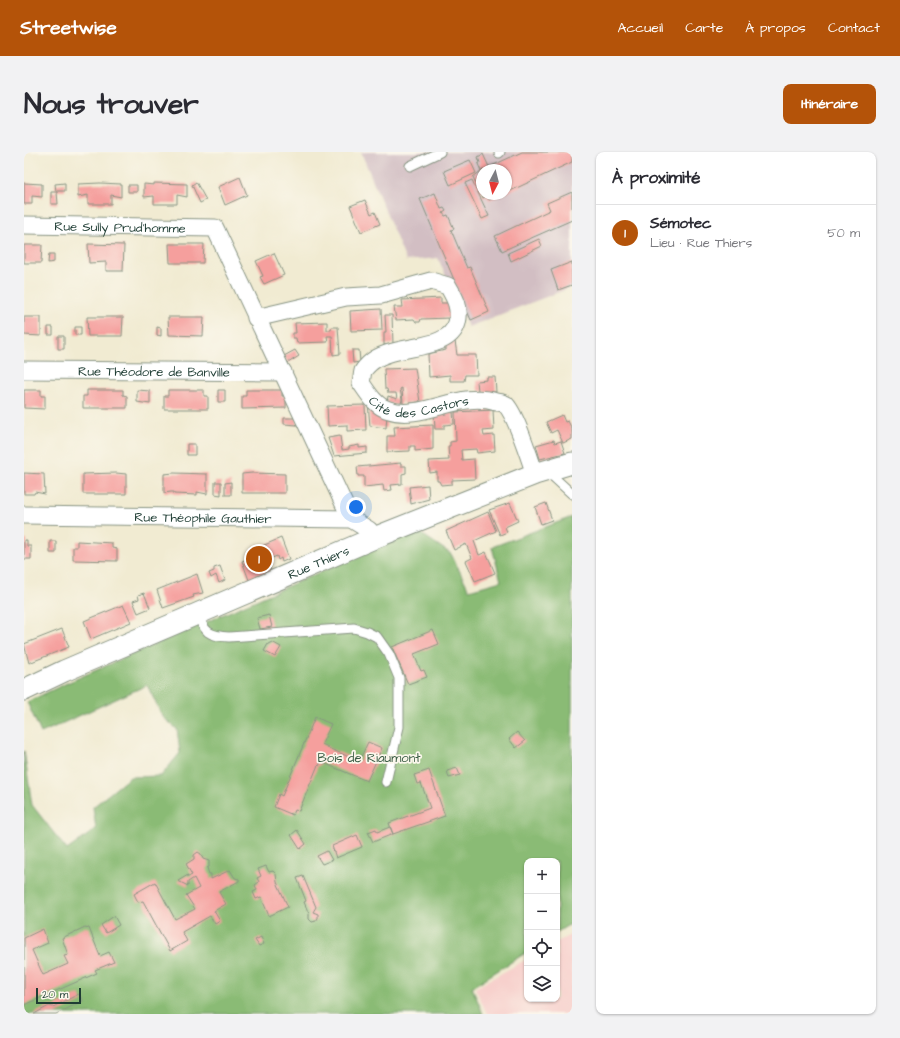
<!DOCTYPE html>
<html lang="fr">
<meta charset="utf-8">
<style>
:root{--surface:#fff;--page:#f2f2f3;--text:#2b2b33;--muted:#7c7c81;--line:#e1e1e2;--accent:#b45309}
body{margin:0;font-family:"Architects Daughter",sans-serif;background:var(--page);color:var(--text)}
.controls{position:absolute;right:12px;bottom:12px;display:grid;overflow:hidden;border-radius:8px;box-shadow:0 1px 3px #0004}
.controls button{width:36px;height:36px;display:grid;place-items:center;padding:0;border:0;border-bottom:1px solid var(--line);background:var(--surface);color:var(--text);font:20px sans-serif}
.compass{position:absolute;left:452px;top:12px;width:36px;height:36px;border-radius:50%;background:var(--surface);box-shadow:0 1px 3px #0004;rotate:187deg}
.scale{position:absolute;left:12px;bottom:10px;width:45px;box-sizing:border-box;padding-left:4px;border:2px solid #1f3d34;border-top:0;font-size:11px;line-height:14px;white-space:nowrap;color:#1f3d34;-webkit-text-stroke:3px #fbf7ec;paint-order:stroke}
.you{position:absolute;left:332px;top:355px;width:14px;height:14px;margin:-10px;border:3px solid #fff;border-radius:50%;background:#1a73e8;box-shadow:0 0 0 6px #1a73e833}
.badge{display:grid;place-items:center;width:26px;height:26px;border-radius:50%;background:var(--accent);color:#fff;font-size:13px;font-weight:700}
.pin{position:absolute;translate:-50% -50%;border:2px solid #fff;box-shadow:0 1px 4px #0006}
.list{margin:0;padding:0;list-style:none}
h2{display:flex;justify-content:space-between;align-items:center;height:52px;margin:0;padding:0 16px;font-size:17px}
h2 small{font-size:13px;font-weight:400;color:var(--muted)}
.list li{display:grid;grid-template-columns:26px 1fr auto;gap:12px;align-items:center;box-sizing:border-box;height:56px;padding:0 16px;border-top:1px solid var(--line)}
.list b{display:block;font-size:15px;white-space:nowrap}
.list p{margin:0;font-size:13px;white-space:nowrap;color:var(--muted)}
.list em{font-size:13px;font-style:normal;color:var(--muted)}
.icon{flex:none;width:22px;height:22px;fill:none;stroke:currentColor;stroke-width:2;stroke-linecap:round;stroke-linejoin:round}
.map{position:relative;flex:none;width:548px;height:862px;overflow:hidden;border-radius:8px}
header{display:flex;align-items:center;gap:24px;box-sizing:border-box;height:56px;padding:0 20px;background:var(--accent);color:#fff}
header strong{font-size:19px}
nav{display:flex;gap:22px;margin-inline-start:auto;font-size:14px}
.intro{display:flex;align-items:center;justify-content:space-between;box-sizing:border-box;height:96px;padding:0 24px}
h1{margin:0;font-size:28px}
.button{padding:10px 18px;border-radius:8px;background:var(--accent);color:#fff;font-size:14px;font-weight:700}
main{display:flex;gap:24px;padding:0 24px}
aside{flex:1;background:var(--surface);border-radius:8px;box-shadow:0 1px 3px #0004}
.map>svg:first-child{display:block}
</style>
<header>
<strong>Streetwise</strong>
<nav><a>Accueil</a><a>Carte</a><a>À propos</a><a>Contact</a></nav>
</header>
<div class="intro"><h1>Nous trouver</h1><a class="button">Itinéraire</a></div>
<main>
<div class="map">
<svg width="548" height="862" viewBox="0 0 548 862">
<rect width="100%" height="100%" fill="#fbf7ec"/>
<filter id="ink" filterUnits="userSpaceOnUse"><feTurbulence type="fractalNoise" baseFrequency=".025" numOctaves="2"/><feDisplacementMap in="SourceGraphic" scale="8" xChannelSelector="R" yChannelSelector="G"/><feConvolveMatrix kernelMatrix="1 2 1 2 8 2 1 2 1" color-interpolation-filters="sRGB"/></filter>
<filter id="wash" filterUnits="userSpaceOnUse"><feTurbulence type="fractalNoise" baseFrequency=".012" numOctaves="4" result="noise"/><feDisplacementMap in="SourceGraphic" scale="16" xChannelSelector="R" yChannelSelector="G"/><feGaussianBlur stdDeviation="0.9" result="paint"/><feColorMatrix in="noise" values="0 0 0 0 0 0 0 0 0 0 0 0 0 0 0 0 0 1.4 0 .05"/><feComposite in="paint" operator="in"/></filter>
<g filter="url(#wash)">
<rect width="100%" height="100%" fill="#f1ebd2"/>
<path fill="#f7d0cc" d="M548,782V862H463L451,836L503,807V847H533V790Z"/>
<path fill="#d2bec3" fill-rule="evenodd" d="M337,0H548V135L444,175L414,106L382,109ZM458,18H482V42H458Z"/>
<path fill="#8abb74" stroke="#547c54" d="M548,365V771L533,780V709H503V800L448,835L459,862H0V599L8,653L43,698L72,677L69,655L106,625L137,624L156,601L153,577L139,565L123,533L17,581L3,550L43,531L392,378L427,402L445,438L477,429L468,395Z"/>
<g id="blocks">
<path fill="#f59f9d" d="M498,0H548V10L482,41V18H458V42H479L465,48L463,44L459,46L449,25L457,19L454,12L456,11L454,5L459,2L465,15Z
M446,8L452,21L426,33L420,19Z
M216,25L223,43L201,53L194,35Z
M448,28L465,64L458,67L441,31Z
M172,30L182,48L176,51L168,33Z
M0,31L18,32V45L8,44V52H0Z
M41,31V39H32L31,32Z
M76,31L97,32V45L87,43V52H64V43L54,45V32Z
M130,31L163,32V45L153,43V52H130V44L120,45V32L130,33Z
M104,33H113V40H104Z
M27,40H33L34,52H27Z
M548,40V68L478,99L471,84L526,58L523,51Z
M411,41L417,57L420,56L422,59L419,61L421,64L424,63L430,77L427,78L443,116L446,115L465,160L447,168L396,47Z
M341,48L347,62L351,60L356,72L337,80L326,54Z
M515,87L518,94L487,109L484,101Z
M64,92L100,93L99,119H82V110L65,111Z
M145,92H180L179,111H146Z
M0,93H18L17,111H0Z
M250,101L260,123L240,132L236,125L239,124L232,109Z
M25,102H30V110L24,111Z
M548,110V133L534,138L527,118Z
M417,146V151H425L426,166L397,167L396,170H392L390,167L372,168L370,155H379L378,148Z
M357,157L358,178L327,179L326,159Z
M361,163H368L369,192L360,193V180H362Z
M0,165H17V184L0,183Z
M63,165H99L98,184H64Z
M144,165H180L179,184L145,183Z
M303,170V178H307L308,175H314L316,202L309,203L308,184H303L304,190L273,191L272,186H269V181H272L271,171Z
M24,175H29V183H24Z
M51,175H57V183H51Z
M133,175L137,176V184L133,183Z
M34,184H40V197H34Z
M431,189L433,203H452L453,223H441L440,229H426V223L405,225L404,202L422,198V193L425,190Z
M271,198L275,204L264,211L260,204Z
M328,198H335L336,210L329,211Z
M391,216L396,250L379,252L378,236L376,237L378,248L376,254L363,251L364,244L373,247L372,241H364L363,237H361L360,217Z
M463,225H471L472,240L454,239L453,229L463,228Z
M0,238H17V244H21V257L0,256Z
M63,238H99V243L103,244V256H59V244H63Z
M113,238L126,239V252L113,250Z
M144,238H180V244H184V257H140V244H144Z
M194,238H201V250H194Z
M222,238H258V244H262V256L218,257V244H222Z
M344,251L363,263L362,276L346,274Z
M341,253L342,278L323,279V273L304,274L303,254Z
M469,258L470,278L459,279L460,284L470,283L471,299L453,301L452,297L437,298L438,308L450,307L451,327L428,328V332L417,333L415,329H413V320L406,321L405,309L425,308L424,294H426V290L432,289L431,260Z
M429,260L430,272L420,273V277H411L410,261Z
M538,263L541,270L544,269L548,277V287L539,291L533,278L527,281L522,270Z
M260,266H274L273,273L260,272Z
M409,273V297L391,299V294H386V299L363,300V284H371L370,275Z
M316,284L318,298L325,297V295L335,293V296L343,295V301L310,304L304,286Z
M530,288L531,291L537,289L541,301L516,307L512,293Z
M163,292H171V303H163Z
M377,311V314H382V321L378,322V332L367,333L368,338L360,339L359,333L340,335V324H334L333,315Z
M0,321L20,322L21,342L11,340L10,342H0Z
M92,321L102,322V342H59V322Z
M150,321L183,322V342L173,340V343L150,342V340H147L140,341V322Z
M228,321L261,322V341H218V322Z
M191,330H197V343L191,342Z
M207,330V343H201V331Z
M404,333L405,347L387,352L385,335Z
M486,351L494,369L481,375L483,380L476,383L465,358Z
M522,351L528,368L517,372L511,355Z
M464,360L472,379L450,389L455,403L462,400L471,421L451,429L442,409L448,406L442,392L430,398L422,379Z
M257,386L265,407L258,410L257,406L254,408L253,404L243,408L247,419L225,428L218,409L229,405L226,399Z
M0,388H3V394H7V407H0Z
M26,389H32V401H26Z
M53,389L88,391V396L93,397V409L49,408V395H53Z
M196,414L201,428L195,431L192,423L187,426L185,421L190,419V416Z
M173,422L179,441L169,443L170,445L139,456L133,438Z
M120,441L126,456L114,461L109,449L115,447L114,443Z
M99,453L107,470L67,487L60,469Z
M245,463L248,475L236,477L233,466Z
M38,477L45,495L5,511L0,492Z
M409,478L415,492L390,502L397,519L400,518L403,525L384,532L368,495Z
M248,490L257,495L251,505L240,499L244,492Z
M291,565L307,572L298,592L304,595V596L335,609L344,590L358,596L343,629L297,610L295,614L294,613L275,659L271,658L269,663L250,655L255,642L258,644Z
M493,580L501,589L492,596L485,587Z
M433,616L436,623L425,626L423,619Z
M405,618L421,664L369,682L365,671L406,656L397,631L393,632L390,623Z
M366,675L369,682L349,690L344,680L352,677L353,680Z
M273,678L282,692L276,697L267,683Z
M333,683L338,695L312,706L308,694Z
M303,699L308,708L298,712L293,704Z
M174,700L177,702L179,707L185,709V715L183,716L185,722H187V727L206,718L211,726L215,727V729L195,740L202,752L190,759L196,769L191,772L186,764L158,780L163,789L146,799L119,749L114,750L110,742L131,730L151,767L171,757L162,743L175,736L170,726L164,730V734L154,729L164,723V725L168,723L162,712L170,707V703Z
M242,714L245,720L249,719L252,722L253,730L264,755L245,764L237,745L232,747L229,740L233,738L231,733L235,730L233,726L237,724L234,717Z
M279,724L292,755L289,760L294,762V766L292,769L288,770L285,767V762L280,750L282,749L273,726Z
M90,764L95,773L82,781L77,773Z
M61,775L65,776L76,804L85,800L90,810L71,818L73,821L0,853V786L19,777L24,791L8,798L19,823L44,812L40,804L44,803L38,786Z
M237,785L240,792L235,794L231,788Z
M55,842L59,849L32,862H10L25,854L29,855Z"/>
</g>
</g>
<g filter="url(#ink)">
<use href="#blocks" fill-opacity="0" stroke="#889483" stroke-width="1"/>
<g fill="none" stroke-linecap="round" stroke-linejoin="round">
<g stroke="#889483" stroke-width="11">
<path id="service" d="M475,1L476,0
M386,14L416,0
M523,319L548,342
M173,462C181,480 184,484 205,485L330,476L343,480L353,485L365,502L375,526V575L362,630"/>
</g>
<g stroke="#889483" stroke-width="19">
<g id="minor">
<path id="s1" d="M0,73L191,76L327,367"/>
<path id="s2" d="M232,166L322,145L357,143L407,129L424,134C431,146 437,156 433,171C424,202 367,190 345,212C343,214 340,217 339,219C338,222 338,228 337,231C344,241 352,255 365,258C397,269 437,238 472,250C474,250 479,251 481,252C491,260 506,308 511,322"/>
<path id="s3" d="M0,218L259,220"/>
<path id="s4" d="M0,363L327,367L345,378L350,386"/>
</g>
</g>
<g stroke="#889483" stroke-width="23">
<g id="tertiary">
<path id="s5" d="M0,538L40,519L350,386L511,322L548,311"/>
</g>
</g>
<use href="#service" stroke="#fff" stroke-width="9"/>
<use href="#minor" stroke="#fff" stroke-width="17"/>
<use href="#tertiary" stroke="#fff" stroke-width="21"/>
</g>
</g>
<g text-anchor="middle" stroke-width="3.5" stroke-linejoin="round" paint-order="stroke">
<g font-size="13" fill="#1f3d34" stroke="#fbf7ec">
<text dy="5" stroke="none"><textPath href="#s1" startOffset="96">Rue Sully Prud'homme</textPath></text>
<text dy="5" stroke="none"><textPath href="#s3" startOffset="130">Rue Théodore de Banville</textPath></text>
<text dy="5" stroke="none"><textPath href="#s2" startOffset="428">Cité des Castors</textPath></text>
<text dy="5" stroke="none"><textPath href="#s4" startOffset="179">Rue Théophile Gauthier</textPath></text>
<text dy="5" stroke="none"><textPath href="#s5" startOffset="321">Rue Thiers</textPath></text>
</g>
<g font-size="13" fill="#3b5d45" stroke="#fbf7ec">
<text x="345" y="610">Bois de Riaumont</text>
</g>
</g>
</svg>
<div class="controls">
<button>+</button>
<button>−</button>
<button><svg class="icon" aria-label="locate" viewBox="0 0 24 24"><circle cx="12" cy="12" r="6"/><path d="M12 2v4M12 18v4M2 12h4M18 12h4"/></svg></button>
<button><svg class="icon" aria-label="layers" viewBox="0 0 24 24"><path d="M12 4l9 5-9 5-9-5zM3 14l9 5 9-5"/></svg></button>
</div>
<svg class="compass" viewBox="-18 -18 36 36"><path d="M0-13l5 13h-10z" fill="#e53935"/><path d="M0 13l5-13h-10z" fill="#7c7c81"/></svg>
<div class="scale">20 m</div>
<div class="you"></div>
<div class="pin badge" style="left:235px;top:407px">1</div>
</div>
<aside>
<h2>À proximité<small></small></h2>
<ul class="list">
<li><span class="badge">1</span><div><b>Sémotec</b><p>Lieu · Rue Thiers</p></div><em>50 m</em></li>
</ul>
</aside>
</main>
